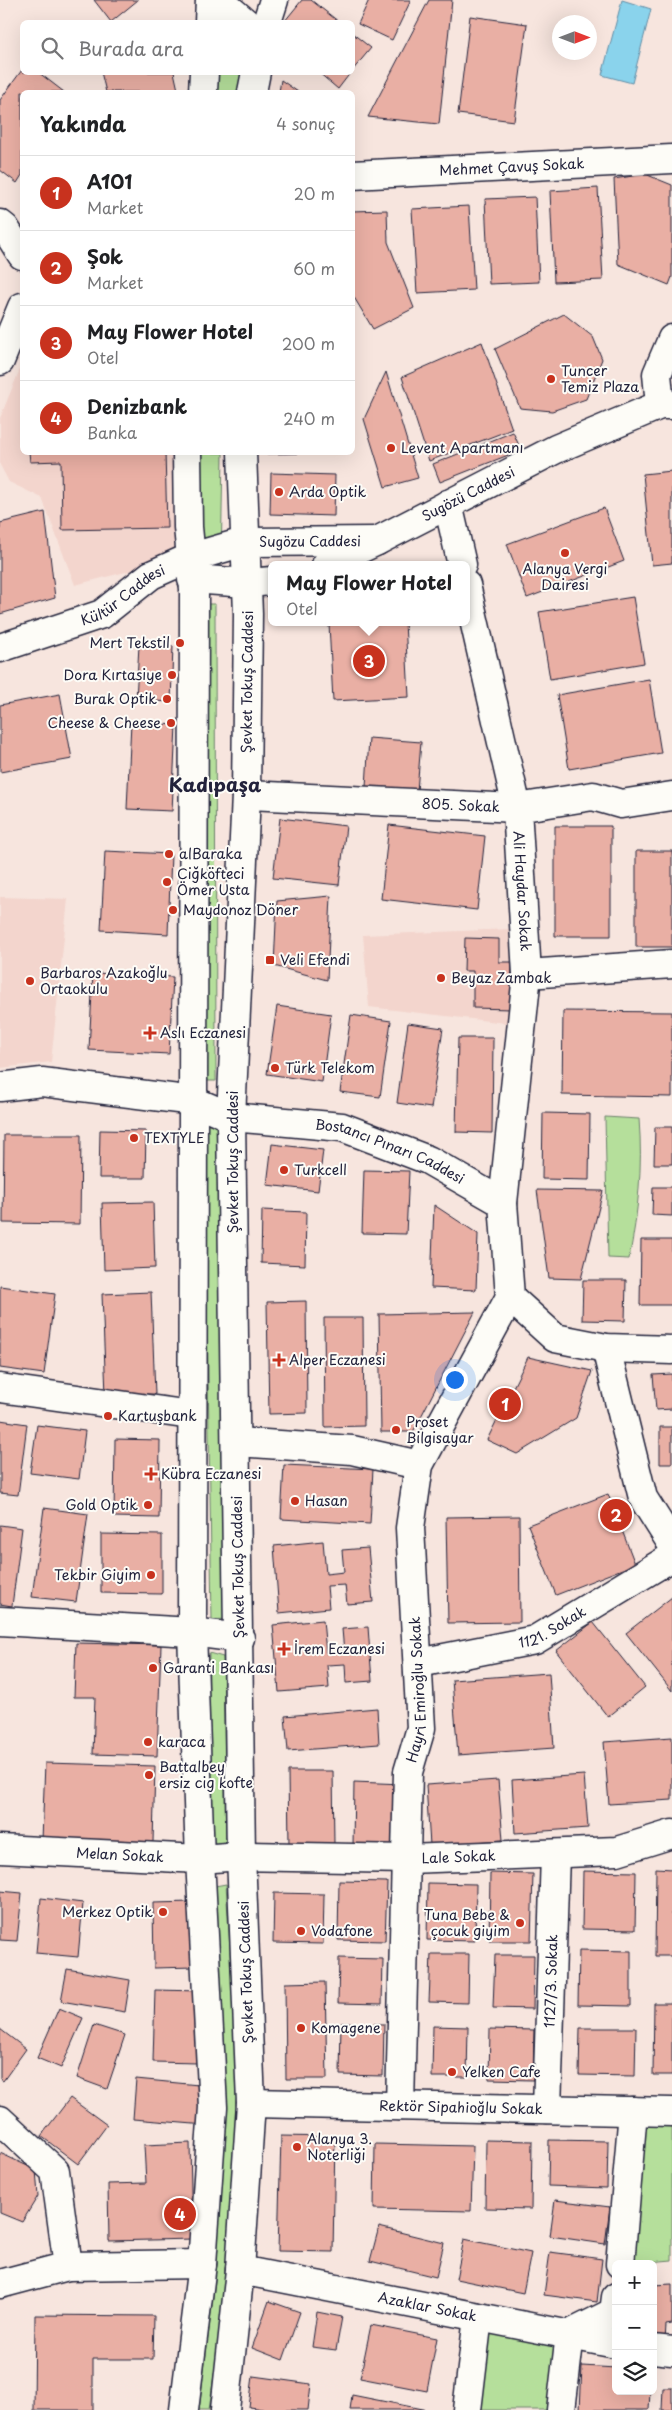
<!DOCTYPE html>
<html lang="tr">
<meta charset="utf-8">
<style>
:root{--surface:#fff;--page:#f6f6f6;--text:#202124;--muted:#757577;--line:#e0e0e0;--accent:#c8321e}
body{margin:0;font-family:"Playpen Sans",sans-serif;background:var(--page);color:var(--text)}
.controls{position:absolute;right:15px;bottom:15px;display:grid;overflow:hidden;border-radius:8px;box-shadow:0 5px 20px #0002}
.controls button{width:45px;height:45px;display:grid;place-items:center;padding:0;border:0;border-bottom:1px solid var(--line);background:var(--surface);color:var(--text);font:25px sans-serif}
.compass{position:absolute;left:552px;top:15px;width:45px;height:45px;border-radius:50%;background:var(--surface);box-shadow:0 5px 20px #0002;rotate:90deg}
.you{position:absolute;left:454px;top:1379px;width:18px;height:18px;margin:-12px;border:4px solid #fff;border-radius:50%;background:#1a73e8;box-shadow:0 0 0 8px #1a73e833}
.badge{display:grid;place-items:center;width:32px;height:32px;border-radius:50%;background:var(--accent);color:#fff;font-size:16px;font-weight:700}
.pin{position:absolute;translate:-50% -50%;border:2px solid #fff;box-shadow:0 1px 5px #0006}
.popup{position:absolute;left:268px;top:561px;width:202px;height:65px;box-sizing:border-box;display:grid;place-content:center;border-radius:8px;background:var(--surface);filter:drop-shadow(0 1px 4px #0005);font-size:16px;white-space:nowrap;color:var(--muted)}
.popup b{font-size:19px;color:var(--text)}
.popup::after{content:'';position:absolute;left:50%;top:100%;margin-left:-10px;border:10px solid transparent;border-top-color:var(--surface)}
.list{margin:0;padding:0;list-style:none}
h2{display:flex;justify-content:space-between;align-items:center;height:65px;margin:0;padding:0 20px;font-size:21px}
h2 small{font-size:16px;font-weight:400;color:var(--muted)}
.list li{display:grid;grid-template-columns:32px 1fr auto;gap:15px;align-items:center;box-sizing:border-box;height:75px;padding:0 20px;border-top:1px solid var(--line)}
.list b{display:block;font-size:19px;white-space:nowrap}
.list p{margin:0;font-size:16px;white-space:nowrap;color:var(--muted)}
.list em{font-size:16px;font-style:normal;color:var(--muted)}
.icon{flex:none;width:28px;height:28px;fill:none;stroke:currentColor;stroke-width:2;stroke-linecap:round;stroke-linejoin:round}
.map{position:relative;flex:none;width:672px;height:2410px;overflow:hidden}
.search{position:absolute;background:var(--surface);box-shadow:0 5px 20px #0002;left:20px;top:20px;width:335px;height:55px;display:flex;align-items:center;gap:12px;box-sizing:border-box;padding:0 18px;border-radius:8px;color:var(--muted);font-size:19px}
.panel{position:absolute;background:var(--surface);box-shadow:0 5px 20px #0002;left:20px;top:90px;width:335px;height:365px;border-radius:8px}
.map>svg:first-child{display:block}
</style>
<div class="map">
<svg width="672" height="2410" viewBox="0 0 672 2410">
<rect width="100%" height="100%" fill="#f7e5de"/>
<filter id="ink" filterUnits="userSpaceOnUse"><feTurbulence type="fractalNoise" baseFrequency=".02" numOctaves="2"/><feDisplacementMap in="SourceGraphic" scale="10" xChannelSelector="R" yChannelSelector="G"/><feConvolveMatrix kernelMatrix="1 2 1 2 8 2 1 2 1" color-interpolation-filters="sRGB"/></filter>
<g filter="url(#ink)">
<path fill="#f3d5cd" d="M22,364V452L174,453L176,559L75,585L42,498L9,482L0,465V418Z
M0,897L68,899L51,1062L0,1068Z
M511,929L517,949L514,1024L369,1007L363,935Z"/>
<path fill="#b5df9b" stroke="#6c806b" d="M212,73H248L244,92H210Z
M199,453H223L221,567L198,566Z
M202,604H215L216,1081H203Z
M605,1117L639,1119C643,1167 638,1213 629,1259L608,1258Z
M204,1119L217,1121L225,1619L212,1620Z
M209,1653L223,1657L226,1851L207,1852Z
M226,1884L238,2085L227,2285L209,2410H199L215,2281L225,2091L215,1886Z
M641,2118L672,2119V2260L627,2264Z
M485,2327L562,2339L553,2410H476Z"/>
<path fill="#8ad3ec" stroke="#608ca5" d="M622,0L651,9L632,83L602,75Z"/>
<path fill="#e9afa4" stroke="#22223b" d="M94,0H138L111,22Z
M302,0H311L339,22H284Z
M369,0H411L392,40L358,24Z
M429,0H452L439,124L368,117Z
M470,16L527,24L514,121L458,114Z
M352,33L371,48L352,71Z
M22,70V72H38L64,92H22V175L17,183L0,170V100Z
M101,72H174L178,90L170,92H106Z
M318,72H351L338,89Z
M281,80L298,92H279Z
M645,174L672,185V277L669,285L618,264L614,179Z
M598,188L603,280L554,282L550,191Z
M535,197L539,282L489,284L485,199Z
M469,206L474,290L417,293L412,209Z
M387,210L388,242L414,308L373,329L352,294V211Z
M564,314L593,337L602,359L586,399L552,411L520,408L495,349Z
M482,342L512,429L429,461L402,377Z
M386,372L418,478L385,487L364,419Z
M513,432L521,450L440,482L433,464Z
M29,452H165L167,528L62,530L61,461L30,462Z
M258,452H331V453L258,454Z
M672,471V563L652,565L643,474Z
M271,473L335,475L334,516L270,514Z
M604,508L624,561L527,598L507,544Z
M45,512L55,598L0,614V523Z
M633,597L644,663L550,679L539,612Z
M362,622H405L409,697L333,701L329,624Z
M139,645L173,646L171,702L136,700Z
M649,679L661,753L569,769L557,695Z
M60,694L72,759L0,772V705Z
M131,722L176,725L172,811L127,809Z
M369,738L421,742L417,791L366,787Z
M280,818L346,826L339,885L273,878Z
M389,825L485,836L477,910L381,899Z
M555,826H611V936H555Z
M105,851L171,854L168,934L101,930Z
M636,851H672V947H636Z
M331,896L327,980L274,966L277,901Z
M465,938L499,939V962H512L511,1009L473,1008V971H464Z
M93,973L173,977L169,1054L89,1050Z
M277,1006L331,1014L322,1082L267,1074Z
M563,1011L672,1012V1097L562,1095Z
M351,1015L391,1021L380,1097L340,1092Z
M408,1023L443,1028L431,1108L397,1103Z
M458,1038H493L492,1133L456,1132Z
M543,1113L590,1114L589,1180L542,1179Z
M655,1127H672V1164H654Z
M100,1130L146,1131L145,1178H99Z
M4,1135H81L80,1224L3,1223Z
M272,1144L323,1150L318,1191L267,1185Z
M364,1170L409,1171L406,1234L362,1233Z
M653,1187H672V1216L652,1215Z
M537,1190L603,1191L581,1279L549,1278Z
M153,1202L155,1268L104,1270L102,1203Z
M434,1205L478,1234L476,1290L431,1288Z
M262,1210L306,1212L305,1265L261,1263Z
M641,1240H672V1305H640Z
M583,1280H626L625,1321L582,1320Z
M0,1286L55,1294L44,1374L0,1368Z
M151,1292L155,1394L106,1395L102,1294Z
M306,1301L307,1413L269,1414L267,1302Z
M475,1312L413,1432H381L379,1314Z
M324,1318H363L364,1426L325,1427Z
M528,1357L592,1371L576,1418L517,1454L487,1440Z
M672,1374V1409L656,1410L653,1375Z
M0,1420L27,1424L18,1495L0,1493Z
M37,1425L85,1431L79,1479L30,1473Z
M660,1427H672V1464H660Z
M115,1439L160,1440L159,1518L114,1517Z
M284,1465L373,1469L370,1524L281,1519Z
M608,1494L635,1564L556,1595L528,1525Z
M44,1508L88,1514L76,1602L32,1597Z
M519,1516L520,1622L448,1623L446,1517Z
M0,1525L22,1528L12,1606L0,1604Z
M101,1534L162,1535V1594L101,1593Z
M323,1541L326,1574L344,1572L342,1550L368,1548L373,1602L347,1604L345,1585L327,1586L329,1608L279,1613L274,1546Z
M672,1597V1691L626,1633Z
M323,1620L326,1653L344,1652L342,1629L368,1627L372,1681L346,1683L345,1664L327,1665L329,1688L279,1692L273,1625Z
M593,1622L645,1687L608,1717L556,1651Z
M76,1643L161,1645L157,1756L93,1754L95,1697H74Z
M549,1673L554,1748L458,1755L452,1680Z
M377,1708L379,1744L288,1751L285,1716Z
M672,1737V1800L609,1804L604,1742Z
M45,1763L155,1766L153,1842L42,1840Z
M288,1771H333L334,1844L289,1845Z
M584,1775L588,1828L515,1833L512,1780Z
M498,1780L503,1840L430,1845L426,1785Z
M354,1782L403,1784L401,1847L353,1846Z
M656,1868L672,1869V1956H655Z
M583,1871L636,1872L635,1930L582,1929Z
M490,1873L533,1874L531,1941H489Z
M339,1881L387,1882L385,1941L338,1940Z
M428,1883L476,1884L475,1941L427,1940Z
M0,1891L22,1893L17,1941L0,1940Z
M274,1893L324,1894L323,1944L273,1943Z
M41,1898L83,1903L78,1957L36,1953Z
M192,1902L194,1967L154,1968L153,1903Z
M579,1950L631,1951V2006L578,2005Z
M431,1954H469L468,2003L429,2002Z
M495,1955H534L533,2009L493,2008Z
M339,1958L383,1959L382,2004L338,2003Z
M67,1969L130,1980L125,2012L61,2001Z
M325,1982L327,2079H286L285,1983Z
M155,1990L200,1991L198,2063L153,2062Z
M654,2003H672V2075H653Z
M59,2008L83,2018L61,2068L37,2058Z
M341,2023L384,2024L383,2076L340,2075Z
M94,2025L125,2035L107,2089L77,2078Z
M433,2026L468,2027L467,2077H432Z
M580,2028H636L635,2076L579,2075Z
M0,2029L26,2049L3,2081L0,2079Z
M490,2029L534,2030L533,2080L489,2079Z
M136,2079L209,2086L206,2125L133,2119Z
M70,2098L107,2125L78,2164L41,2136Z
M281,2136L335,2137L333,2252L278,2251Z
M486,2140L532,2141L531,2209L485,2208Z
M549,2140L608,2141L607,2188L548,2186Z
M190,2143L192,2239L109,2241L108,2184L146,2183L144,2145Z
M375,2144L473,2146L471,2211L374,2209Z
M0,2153L36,2170L38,2196L22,2222L0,2213Z
M555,2200L610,2207L605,2244L550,2236Z
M379,2227L444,2243L436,2277L370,2261Z
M464,2239L531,2253L523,2293L456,2279Z
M550,2252L602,2259L597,2302L544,2295Z
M672,2284V2324L666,2325L665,2341L653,2340V2285Z
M269,2301L300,2312L283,2360L252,2348Z
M317,2312L342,2317L336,2350L312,2347Z
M35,2315L154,2316L153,2359H93V2410H34Z
M371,2325L437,2338L427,2391L360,2378Z
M582,2366L616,2368V2391H650L649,2410H580Z
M253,2376L311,2384L308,2410H269L249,2407Z
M663,2388H672V2410H662Z
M352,2395L427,2410H350Z"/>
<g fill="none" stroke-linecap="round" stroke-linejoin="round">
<g stroke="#22223b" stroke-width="31">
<g id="minor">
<path d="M219,0L245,22"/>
<path id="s1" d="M352,175L672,159"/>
<path d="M0,224L5,228L22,255"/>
<path d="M0,361L22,307"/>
<path d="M448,504L462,565"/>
<path id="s2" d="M466,585L517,808L527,974L503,1203"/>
<path id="s3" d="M246,795L517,808L593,796L621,804L672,796"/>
<path d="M527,974L672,964"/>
<path id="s4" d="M0,1087L42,1082L194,1101L231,1117L342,1127L428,1160L503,1203L510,1297L555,1338L606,1348L672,1350"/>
<path d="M0,1388L191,1415"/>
<path d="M236,1442L352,1450L419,1465"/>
<path d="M0,1621L192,1632L240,1638"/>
<path id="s5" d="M419,1663L535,1640L672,1557"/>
<path id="s6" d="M0,1849L200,1859L241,1856L408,1859L617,1851L672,1834"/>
<path id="s7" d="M251,2103L672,2112"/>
<path id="s8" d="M400,2106L408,1772L421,1728L410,1528L419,1465L510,1297"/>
<path id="s9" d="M547,2109L555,1854"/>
<path d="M0,2120L55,2171L68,2266"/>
<path d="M620,2264L633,2111"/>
<path id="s10" d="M240,2270L616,2344"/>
<path d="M0,2284L68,2266L202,2264"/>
<path d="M653,2349L672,2351"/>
<path d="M467,2410L478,2317"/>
<path d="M561,2410L570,2334L614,2312L616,2297"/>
</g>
</g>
<g stroke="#22223b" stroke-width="31">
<g id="tertiary">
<path d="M660,405L657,374L672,339"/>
<path id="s11" d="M326,565L377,541L556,449L660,405H672"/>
<path d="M192,579L247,583L272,581"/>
<path id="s12" d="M0,648L102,614L151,575L189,558L244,542L377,541"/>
<path d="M606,1348L643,1498L672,1544"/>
</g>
</g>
<g stroke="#22223b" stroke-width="31">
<g id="secondary">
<path d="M209,22L210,0"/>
<path d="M267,22L274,0"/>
<path d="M203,92L204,72"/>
<path d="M252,92L256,72"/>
<path d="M184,2410L202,2264L213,2107L200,1859L192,1632L194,589L188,527L187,452"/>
<path id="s13" d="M225,2410L240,2270L251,2103L241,1856L231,1117L246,795L248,614L242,452"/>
</g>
</g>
<use href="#minor" stroke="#fdfcf7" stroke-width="28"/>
<use href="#tertiary" stroke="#fdfcf7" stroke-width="28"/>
<use href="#secondary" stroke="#fdfcf7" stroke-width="28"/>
</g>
</g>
<g fill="#c8321e" stroke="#fdfcf7" stroke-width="2">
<circle cx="551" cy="379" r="5"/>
<circle cx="391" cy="448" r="5"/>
<circle cx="279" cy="492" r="5"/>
<circle cx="565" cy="553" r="5"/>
<circle cx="180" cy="643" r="5"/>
<circle cx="172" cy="675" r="5"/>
<circle cx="167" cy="699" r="5"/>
<circle cx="171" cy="723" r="5"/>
<circle cx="169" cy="854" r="5"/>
<circle cx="167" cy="882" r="5"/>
<circle cx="173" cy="910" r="5"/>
<rect x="265" y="955" width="10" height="10" rx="2.5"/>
<circle cx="441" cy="978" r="5"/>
<circle cx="30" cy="981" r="5"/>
<path d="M147.5 1025.5h5v5h5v5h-5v5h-5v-5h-5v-5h5z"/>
<circle cx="275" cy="1068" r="5"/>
<circle cx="134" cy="1138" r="5"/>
<circle cx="284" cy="1170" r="5"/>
<path d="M276.5 1352.5h5v5h5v5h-5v5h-5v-5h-5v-5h5z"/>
<circle cx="108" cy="1416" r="5"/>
<circle cx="396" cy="1430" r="5"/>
<path d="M148.5 1466.5h5v5h5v5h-5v5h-5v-5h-5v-5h5z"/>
<circle cx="295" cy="1501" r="5"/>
<circle cx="148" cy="1505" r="5"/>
<circle cx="151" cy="1575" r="5"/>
<path d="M281.5 1641.5h5v5h5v5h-5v5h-5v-5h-5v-5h5z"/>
<circle cx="153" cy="1668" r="5"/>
<circle cx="148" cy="1742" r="5"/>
<circle cx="149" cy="1775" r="5"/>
<circle cx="163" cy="1912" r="5"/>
<circle cx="520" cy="1923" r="5"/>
<circle cx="301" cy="1931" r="5"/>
<circle cx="301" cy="2028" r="5"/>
<circle cx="452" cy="2072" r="5"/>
<circle cx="297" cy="2147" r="5"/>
</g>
<g text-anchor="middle" stroke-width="4" stroke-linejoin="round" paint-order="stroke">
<g font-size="14" fill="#22223b" stroke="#fdfcf7">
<text dy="5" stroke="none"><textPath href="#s1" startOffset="160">Mehmet Çavuş Sokak</textPath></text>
<text dy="5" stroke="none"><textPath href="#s11" startOffset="159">Sugözü Caddesi</textPath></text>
<text dy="5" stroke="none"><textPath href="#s12" startOffset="335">Sugözu Caddesi</textPath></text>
<text dy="5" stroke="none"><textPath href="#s12" startOffset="135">Kültür Caddesi</textPath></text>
<text dy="5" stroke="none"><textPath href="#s13" startOffset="1730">Şevket Tokuş Caddesi</textPath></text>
<text dy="5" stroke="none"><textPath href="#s3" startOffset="215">805. Sokak</textPath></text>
<text dy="5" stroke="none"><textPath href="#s2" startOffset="312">Ali Haydar Sokak</textPath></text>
<text dy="5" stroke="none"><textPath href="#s4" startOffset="400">Bostancı Pınarı Caddesi</textPath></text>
<text transform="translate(233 1162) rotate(-90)" y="5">Şevket Tokuş Caddesi</text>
<text transform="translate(238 1567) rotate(-91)" y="5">Şevket Tokuş Caddesi</text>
<text dy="5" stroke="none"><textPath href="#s5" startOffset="139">1121. Sokak</textPath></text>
<text dy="5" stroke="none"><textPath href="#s8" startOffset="418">Hayri Emiroğlu Sokak</textPath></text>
<text dy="5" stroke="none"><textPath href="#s6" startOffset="120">Melan Sokak</textPath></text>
<text dy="5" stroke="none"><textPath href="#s6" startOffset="459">Lale Sokak</textPath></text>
<text transform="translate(246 1972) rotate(-92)" y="5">Şevket Tokuş Caddesi</text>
<text dy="5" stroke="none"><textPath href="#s9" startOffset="128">1127/3. Sokak</textPath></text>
<text dy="5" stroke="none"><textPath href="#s7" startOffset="210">Rektör Sipahioğlu Sokak</textPath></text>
<text dy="5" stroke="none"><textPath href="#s10" startOffset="191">Azaklar Sokak</textPath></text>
</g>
<g font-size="14" fill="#22223b" stroke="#fdfcf7" text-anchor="start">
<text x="561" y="376">Tuncer<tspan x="561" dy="16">Temiz Plaza</tspan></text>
<text x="401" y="453">Levent Apartmanı</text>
<text x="289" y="497">Arda Optik</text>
<text x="565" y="574" text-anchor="middle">Alanya Vergi<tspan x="565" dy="16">Dairesi</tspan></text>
<text x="170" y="648" text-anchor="end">Mert Tekstil</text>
<text x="162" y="680" text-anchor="end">Dora Kırtasiye</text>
<text x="157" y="704" text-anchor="end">Burak Optik</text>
<text x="161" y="728" text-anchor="end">Cheese &amp; Cheese</text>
<text x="179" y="859">alBaraka</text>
<text x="177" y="879">Çiğköfteci<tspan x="177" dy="16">Ömer Usta</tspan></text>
<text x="183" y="915">Maydonoz Döner</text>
<text x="280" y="965">Veli Efendi</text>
<text x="40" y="978">Barbaros Azakoğlu<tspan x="40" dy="16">Ortaokulu</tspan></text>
<text x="451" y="983">Beyaz Zambak</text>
<text x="160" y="1038">Aslı Eczanesi</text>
<text x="285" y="1073">Türk Telekom</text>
<text x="144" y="1143">TEXTYLE</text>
<text x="294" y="1175">Turkcell</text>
<text x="289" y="1365">Alper Eczanesi</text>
<text x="118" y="1421">Kartuşbank</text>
<text x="406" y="1427">Proset<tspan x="406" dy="16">Bilgisayar</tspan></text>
<text x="161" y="1479">Kübra Eczanesi</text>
<text x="305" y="1506">Hasan</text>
<text x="138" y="1510" text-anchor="end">Gold Optik</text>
<text x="141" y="1580" text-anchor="end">Tekbir Giyim</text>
<text x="294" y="1654">İrem Eczanesi</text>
<text x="163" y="1673">Garanti Bankası</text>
<text x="158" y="1747">karaca</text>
<text x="159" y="1772">Battalbey<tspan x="159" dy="16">ersiz cig kofte</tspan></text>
<text x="153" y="1917" text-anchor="end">Merkez Optik</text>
<text x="510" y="1920" text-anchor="end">Tuna Bebe &amp;<tspan x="510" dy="16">çocuk giyim</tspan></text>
<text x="311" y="1936">Vodafone</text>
<text x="311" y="2033">Komagene</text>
<text x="462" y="2077">Yelken Cafe</text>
<text x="307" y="2144">Alanya 3.<tspan x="307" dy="16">Noterliği</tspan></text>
</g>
<g font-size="19" font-weight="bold" fill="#22223b" stroke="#fdfcf7">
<text x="215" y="792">Kadıpaşa</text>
</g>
</g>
</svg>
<div class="controls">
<button>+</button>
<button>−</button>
<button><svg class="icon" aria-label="layers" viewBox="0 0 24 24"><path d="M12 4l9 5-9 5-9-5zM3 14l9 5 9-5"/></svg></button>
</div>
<svg class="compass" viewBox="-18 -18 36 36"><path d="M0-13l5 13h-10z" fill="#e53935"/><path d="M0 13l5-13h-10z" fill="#757577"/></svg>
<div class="you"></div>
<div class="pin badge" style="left:505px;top:1404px">1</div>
<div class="pin badge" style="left:616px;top:1515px">2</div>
<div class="pin badge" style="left:369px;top:661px">3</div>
<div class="popup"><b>May Flower Hotel</b>Otel</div>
<div class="pin badge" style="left:180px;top:2214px">4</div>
<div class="search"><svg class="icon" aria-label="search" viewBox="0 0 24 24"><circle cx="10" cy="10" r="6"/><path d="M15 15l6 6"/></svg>Burada ara</div>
<section class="panel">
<h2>Yakında<small>4 sonuç</small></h2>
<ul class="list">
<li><span class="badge">1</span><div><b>A101</b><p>Market</p></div><em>20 m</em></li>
<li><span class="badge">2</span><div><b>Şok</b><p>Market</p></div><em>60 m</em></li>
<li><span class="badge">3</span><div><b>May Flower Hotel</b><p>Otel</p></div><em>200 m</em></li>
<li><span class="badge">4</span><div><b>Denizbank</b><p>Banka</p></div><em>240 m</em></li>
</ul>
</section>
</div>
